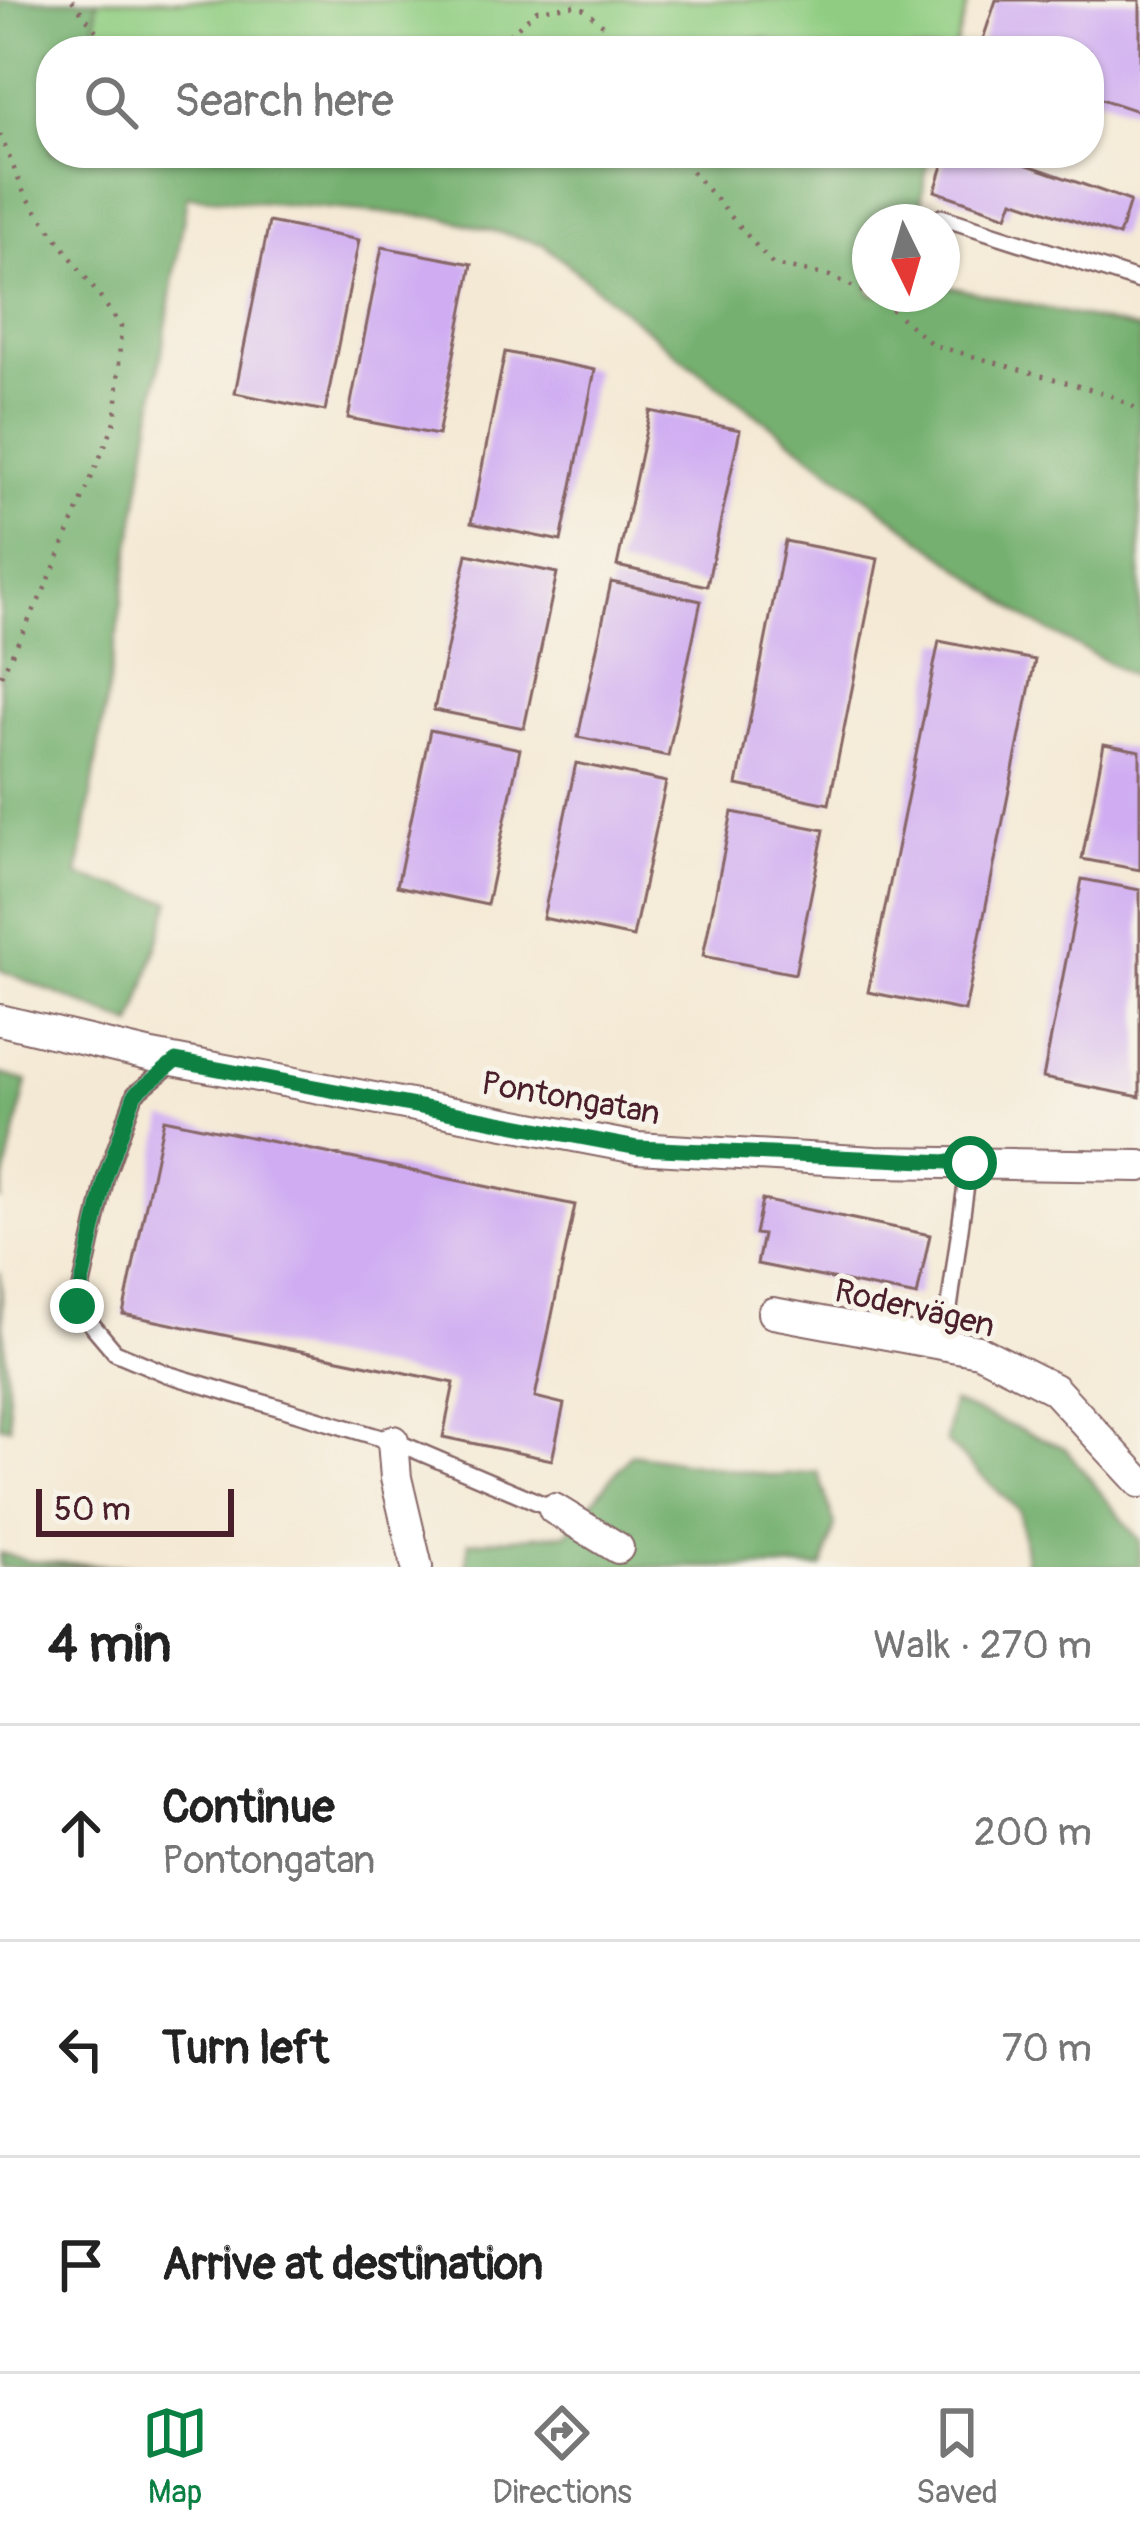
<!DOCTYPE html>
<meta charset="utf-8">
<style>
:root{--surface:#fff;--page:#f2f2f2;--text:#222;--muted:#767676;--line:#e0e0e0;--accent:#0b8043}
body{margin:0;font-family:Pangolin,sans-serif;background:var(--page);color:var(--text)}
.compass{position:absolute;left:852px;top:204px;width:108px;height:108px;border-radius:50%;background:var(--surface);box-shadow:0 3px 9px #0004;rotate:175deg}
.scale{position:absolute;left:36px;bottom:30px;width:198px;box-sizing:border-box;padding-left:12px;border:6px solid #4a1f2b;border-top:0;font-size:33px;line-height:42px;white-space:nowrap;color:#4a1f2b;-webkit-text-stroke:9px #f7f3e8;paint-order:stroke}
.stop{position:absolute;width:36px;height:36px;margin:-27px;border:9px solid #0b8043;border-radius:50%;background:#fff}
.stop.end{background:#0b8043;border-color:#fff;box-shadow:0 3px 12px #0008}
.list{margin:0;padding:0;list-style:none}
h2{display:flex;justify-content:space-between;align-items:center;height:156px;margin:0;padding:0 48px;font-size:51px}
h2 small{font-size:39px;font-weight:400;color:var(--muted)}
.list li{display:grid;grid-template-columns:78px 1fr auto;gap:36px;align-items:center;box-sizing:border-box;height:216px;padding:0 48px;border-top:3px solid var(--line)}
.list b{display:block;font-size:45px;white-space:nowrap}
.list p{margin:0;font-size:39px;white-space:nowrap;color:var(--muted)}
.list em{font-size:39px;font-style:normal;color:var(--muted)}
.icon{flex:none;width:66px;height:66px;fill:none;stroke:currentColor;stroke-width:2;stroke-linecap:round;stroke-linejoin:round}
.map{position:relative;flex:none;width:1140px;height:1567px;overflow:hidden}
.search{position:absolute;background:var(--surface);box-shadow:0 3px 9px #0004;left:36px;right:36px;top:36px;height:132px;display:flex;align-items:center;gap:30px;box-sizing:border-box;padding:0 42px;border-radius:48px;color:var(--muted);font-size:45px}
.sheet{height:804px;background:var(--surface)}
nav{display:flex;justify-content:space-around;align-items:center;box-sizing:border-box;height:168px;border-top:3px solid var(--line);background:var(--surface);font-size:33px;color:var(--muted)}
nav a{display:grid;justify-items:center;gap:6px}
nav .on{color:var(--accent)}
.map>svg:first-child{display:block}
</style>
<div class="map">
<svg width="1140" height="1567" viewBox="0 0 1140 1567">
<rect width="100%" height="100%" fill="#f7f3e8"/>
<filter id="ink" filterUnits="userSpaceOnUse"><feTurbulence type="fractalNoise" baseFrequency=".00833" numOctaves="2"/><feDisplacementMap in="SourceGraphic" scale="24" xChannelSelector="R" yChannelSelector="G"/><feConvolveMatrix kernelMatrix="1 2 1 2 8 2 1 2 1" color-interpolation-filters="sRGB"/></filter>
<filter id="wash" filterUnits="userSpaceOnUse"><feTurbulence type="fractalNoise" baseFrequency=".004" numOctaves="4" result="noise"/><feDisplacementMap in="SourceGraphic" scale="48" xChannelSelector="R" yChannelSelector="G"/><feGaussianBlur stdDeviation="2.7" result="paint"/><feColorMatrix in="noise" values="0 0 0 0 0 0 0 0 0 0 0 0 0 0 0 0 0 1.4 0 .05"/><feComposite in="paint" operator="in"/></filter>
<g filter="url(#wash)">
<rect width="100%" height="100%" fill="#f4e9d4"/>
<path fill="#90cd82" stroke="#6d7656" stroke-width="3" d="M97,0H969L954,51H797L764,39L658,44L570,42L518,51H130L95,32Z"/>
<path fill="#74b070" stroke="#5f684e" stroke-width="3" d="M0,0H97L95,31L130,51H51V153H929L918,222H870V294H942V285L1140,330V680L1032,622L678,355L543,244L444,218L187,196L78,876L171,901L133,1025L0,970Z
M764,39L797,51H518C598,37 682,43 764,39Z
M0,1074L27,1081L0,1201Z
M0,1271L10,1427L0,1426Z
M952,1402L1065,1448L1140,1541V1567H1027L1019,1511L946,1442Z
M631,1454L774,1476L818,1472L835,1525L823,1567H466L469,1542L567,1533Z
M0,1553L29,1561L143,1567H0Z"/>
<g id="blocks">
<path fill="#d0adf2" d="M996,0H1140V112L1089,95V51H979Z
M947,153H1028L1025,164L1130,201L1119,236L1013,200L1007,216L935,191Z
M269,222L359,240L325,411L235,393Z
M382,247L472,264L438,435L348,418Z
M505,352L595,370L561,541L471,523Z
M650,411L740,430L707,586L617,566Z
M785,541L878,559L829,804L737,785Z
M467,554L557,573L524,728L434,710Z
M611,582L701,601L668,756L578,737Z
M939,641L1035,660L965,1011L868,992Z
M430,730L520,749L487,905L397,886Z
M1104,744L1140,751V870L1082,859Z
M576,763L666,782L633,937L543,918Z
M732,812L824,830L795,974L703,956Z
M1082,879L1140,890V1097L1043,1078Z
M164,1119L575,1205L535,1397L564,1404L552,1460L443,1437L454,1383L123,1314Z
M762,1200L930,1235L917,1296L757,1264L763,1235L755,1234Z"/>
</g>
</g>
<g filter="url(#ink)">
<use href="#blocks" fill-opacity="0" stroke="#866666" stroke-width="3"/>
<g fill="none" stroke-linecap="round" stroke-linejoin="round">
<g stroke="#866666" stroke-width="20">
<path id="lane" d="M941,217L1140,281
M173,1063L135,1094L106,1176L77,1307L115,1352L167,1374L401,1444L554,1509
M944,1345L969,1163"/>
</g>
<g stroke="#866666" stroke-width="34">
<path id="street" d="M0,1020L152,1056L637,1148L875,1162L1140,1166
M773,1313L979,1351L1054,1389L1140,1482
M393,1441L396,1478L417,1567
M554,1509L618,1548"/>
</g>
<path stroke="#866666" stroke-width="4.5" stroke-dasharray="3 9" stroke-linecap="butt" d="M72,0L112,51
M491,51L537,10L579,5L608,29L616,51
M0,134L24,193L121,326L116,419L47,584L0,678
M676,153L773,265L830,276L879,299L933,345L1107,394L1140,410"/>
<use href="#lane" stroke="#fff" stroke-width="15"/>
<use href="#street" stroke="#fff" stroke-width="30"/>
</g>
</g>
<g fill="none" stroke-linecap="round" stroke-linejoin="round" filter="url(#ink)">
<path stroke="#0b8043" stroke-width="15" d="M77,1306L106,1176L135,1094L176,1061L638,1148L970,1163"/>
</g>
<g text-anchor="middle" stroke-width="10" stroke-linejoin="round" paint-order="stroke">
<g font-size="33" fill="#4a1f2b" stroke="#f7f3e8">
<text transform="translate(571 1097) rotate(10)" y="12">Pontongatan</text>
<text transform="translate(915 1307) rotate(13)" y="12">Rodervägen</text>
</g>
</g>
</svg>
<svg class="compass" viewBox="-18 -18 36 36"><path d="M0-13l5 13h-10z" fill="#e53935"/><path d="M0 13l5-13h-10z" fill="#767676"/></svg>
<div class="scale">50 m</div>
<div class="stop" style="left:970px;top:1163px"></div>
<div class="stop end" style="left:77px;top:1306px"></div>
<div class="search"><svg class="icon" aria-label="search" viewBox="0 0 24 24"><circle cx="10" cy="10" r="6"/><path d="M15 15l6 6"/></svg>Search here</div>
</div>
<section class="sheet">
<h2>4 min<small>Walk · 270 m</small></h2>
<ul class="list">
<li><svg class="icon" aria-label="ahead" viewBox="0 0 24 24"><path d="M12 20V5M6 11l6-6 6 6"/></svg><div><b>Continue</b><p>Pontongatan</p></div><em>200 m</em></li>
<li><svg class="icon" aria-label="left" viewBox="0 0 24 24"><path d="M17 20v-9H6M10 6l-5 5 5 5"/></svg><div><b>Turn left</b></div><em>70 m</em></li>
<li><svg class="icon" aria-label="arrive" viewBox="0 0 24 24"><path d="M6 21V4h12l-3 4 3 4H6"/></svg><div><b>Arrive at destination</b></div></li>
</ul>
</section>
<nav>
<a class="on"><svg class="icon" aria-label="map" viewBox="0 0 24 24"><path d="M3 6l6-2 6 2 6-2v14l-6 2-6-2-6 2zM9 4v14M15 6v14"/></svg>Map</a>
<a><svg class="icon" aria-label="directions" viewBox="0 0 24 24"><path d="M12 3l9 9-9 9-9-9zM9 14v-3h6M13 9l2 2-2 2"/></svg>Directions</a>
<a><svg class="icon" aria-label="saved" viewBox="0 0 24 24"><path d="M7 4h10v16l-5-4-5 4z"/></svg>Saved</a>
</nav>
